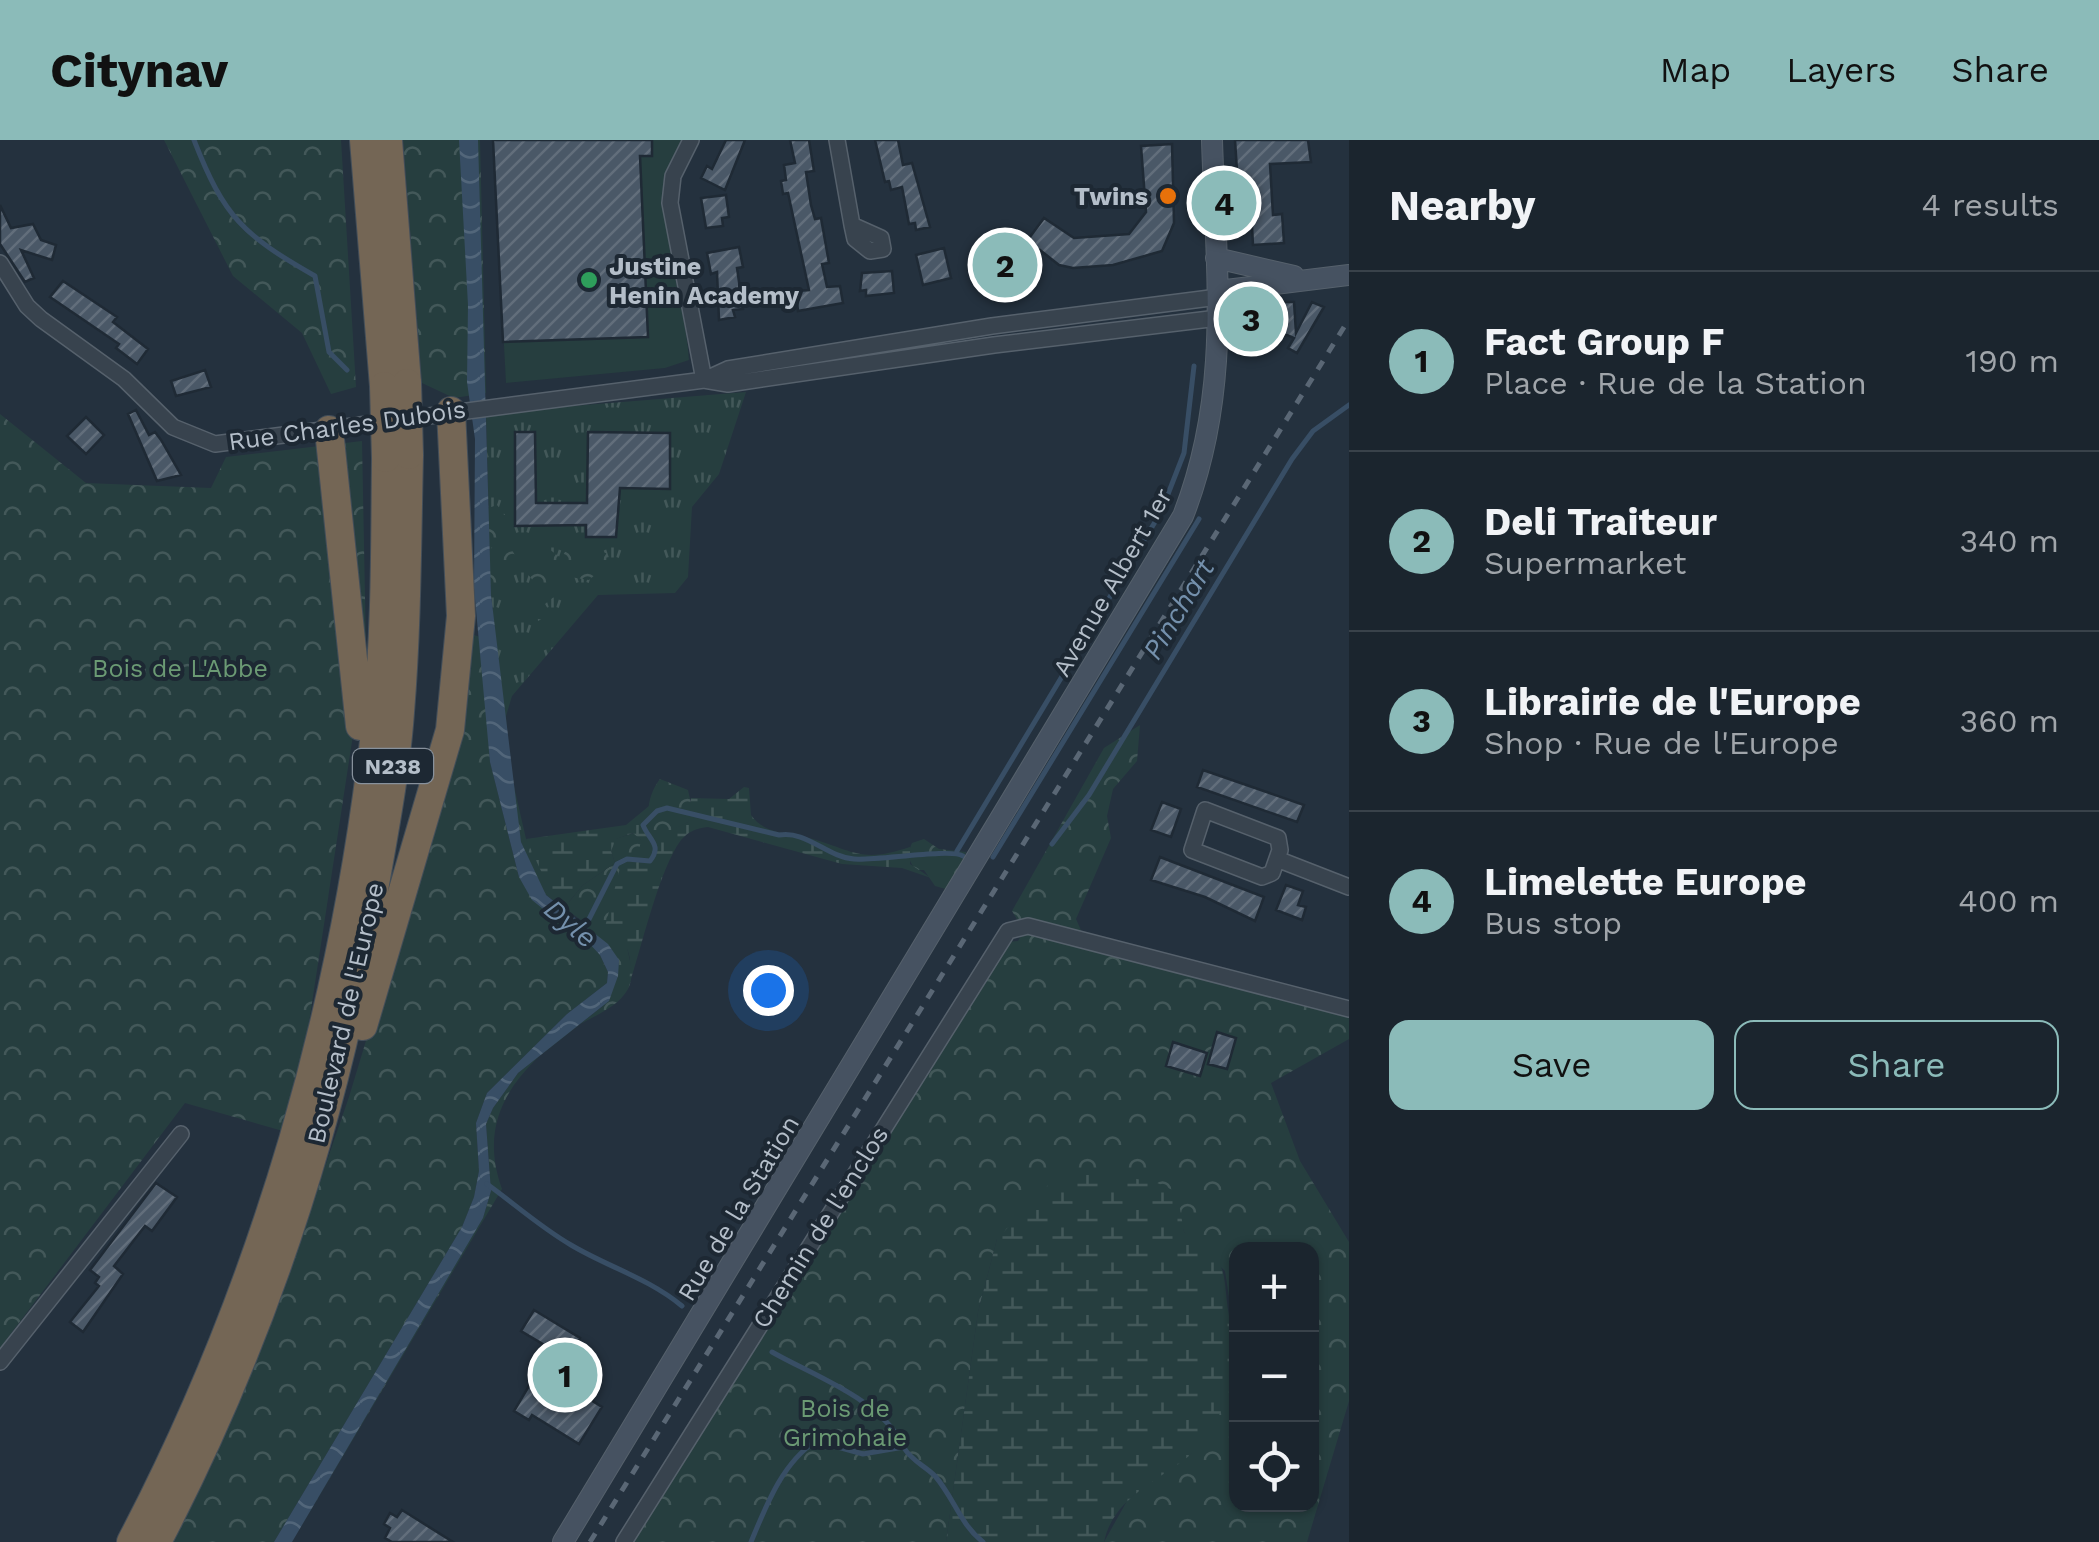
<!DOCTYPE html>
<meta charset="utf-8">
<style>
:root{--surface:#1b252e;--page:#28313a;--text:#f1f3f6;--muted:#a0a5aa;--line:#39424a;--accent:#8bbbb9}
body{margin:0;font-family:"Work Sans",sans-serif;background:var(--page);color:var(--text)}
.controls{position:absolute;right:30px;bottom:30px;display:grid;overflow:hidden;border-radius:20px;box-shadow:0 2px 8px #0004}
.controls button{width:90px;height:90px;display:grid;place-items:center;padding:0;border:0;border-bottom:2px solid var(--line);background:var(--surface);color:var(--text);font:50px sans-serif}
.you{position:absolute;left:768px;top:850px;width:35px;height:35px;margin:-25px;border:8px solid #fff;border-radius:50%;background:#1a73e8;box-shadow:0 0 0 15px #1a73e833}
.badge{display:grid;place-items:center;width:65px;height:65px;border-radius:50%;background:var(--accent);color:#111;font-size:32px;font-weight:700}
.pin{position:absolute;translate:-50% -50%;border:5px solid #fff;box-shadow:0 2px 10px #0006}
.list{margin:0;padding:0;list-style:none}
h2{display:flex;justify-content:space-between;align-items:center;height:130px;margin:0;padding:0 40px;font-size:42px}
h2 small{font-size:32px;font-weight:400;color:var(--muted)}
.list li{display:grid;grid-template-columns:65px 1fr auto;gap:30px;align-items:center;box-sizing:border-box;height:180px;padding:0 40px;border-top:2px solid var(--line)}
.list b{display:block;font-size:38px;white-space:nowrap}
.list p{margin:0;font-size:32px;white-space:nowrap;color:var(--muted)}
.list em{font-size:32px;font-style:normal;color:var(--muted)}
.actions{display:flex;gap:20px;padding:30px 40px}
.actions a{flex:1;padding:22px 0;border:2px solid var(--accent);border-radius:20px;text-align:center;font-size:35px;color:var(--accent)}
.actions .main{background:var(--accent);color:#111}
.icon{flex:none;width:55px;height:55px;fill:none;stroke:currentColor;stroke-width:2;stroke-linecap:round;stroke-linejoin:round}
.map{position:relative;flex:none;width:1349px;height:1402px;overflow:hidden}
header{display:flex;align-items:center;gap:60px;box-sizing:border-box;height:140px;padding:0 50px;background:var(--accent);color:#111}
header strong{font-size:48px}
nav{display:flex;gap:55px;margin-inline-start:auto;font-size:35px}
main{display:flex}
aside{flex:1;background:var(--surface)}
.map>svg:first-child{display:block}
</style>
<header>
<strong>Citynav</strong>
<nav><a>Map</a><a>Layers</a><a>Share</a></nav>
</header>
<main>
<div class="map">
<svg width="1349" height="1402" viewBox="0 0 1349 1402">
<defs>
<pattern id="grass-tufts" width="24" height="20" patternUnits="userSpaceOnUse" patternTransform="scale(2.5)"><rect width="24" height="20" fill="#263e3f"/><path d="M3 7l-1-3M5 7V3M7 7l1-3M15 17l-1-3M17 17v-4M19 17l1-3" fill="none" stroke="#435859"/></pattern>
<pattern id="forest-crowns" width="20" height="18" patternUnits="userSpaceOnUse" patternTransform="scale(2.5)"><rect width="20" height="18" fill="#263e3f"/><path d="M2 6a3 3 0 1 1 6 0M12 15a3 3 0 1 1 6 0" fill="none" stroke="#435859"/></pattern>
<pattern id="wetland-marsh" width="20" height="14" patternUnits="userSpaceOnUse" patternTransform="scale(2.5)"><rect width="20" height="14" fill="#263e3f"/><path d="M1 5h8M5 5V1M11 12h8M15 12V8" fill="none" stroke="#435859"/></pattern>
<pattern id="water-waves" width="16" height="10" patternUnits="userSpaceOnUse" patternTransform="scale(2.5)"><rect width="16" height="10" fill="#384e65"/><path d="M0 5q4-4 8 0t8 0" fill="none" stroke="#52667a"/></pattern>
<pattern id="building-hatch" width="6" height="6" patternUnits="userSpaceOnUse" patternTransform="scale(2.5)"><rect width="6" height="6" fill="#4a5867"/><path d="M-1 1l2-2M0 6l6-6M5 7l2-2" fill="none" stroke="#626e7b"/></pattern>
</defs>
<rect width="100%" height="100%" fill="#24313e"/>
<path fill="url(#grass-tufts)" d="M746,252L719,334L692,367L688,437L675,453L598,455L512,556L506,576L508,620L491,455L486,273Z"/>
<path fill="url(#forest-crowns)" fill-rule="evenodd" d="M164,0H341L356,247L331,254L302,193L233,136Z
M403,0H480L486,253L454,258L422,243Z
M0,274L86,343L211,348L226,317L362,301L366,510L306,902L283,991L185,963L0,1208Z
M497,365L506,376L509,405L519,422L524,424L533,411L545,406L561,418L567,409C579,408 594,412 606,413L609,423L589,440L570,437L571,443L545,464L551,474L538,481C537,461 541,437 519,430L495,445H487L486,415L494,405L487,406L483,370Z
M468,493L483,498L490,622L519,737L558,781L574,786L600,815L608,832L607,843L567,874L487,953L476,983L479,1031L474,1057L462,1087L274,1402H171L209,1331L281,1154L349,957L446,636Z
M1140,585L1137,621L1113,649L1107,676L1111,698L1076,779L1087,804L1349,869V899L1271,943L1300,1021L1349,1102V1261L1307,1402H1104L1127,1361L1162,1331L1191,1314L1236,1202L1225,1131L1184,1092L1180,1078L997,1099L978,1172L946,1402H631L1006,802L1018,801L1024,791L1012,771L1104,608ZM1236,1110H1312V1364H1236Z
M508,620L526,699L569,762L583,745L615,723L611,711L615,699L634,693L641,700C645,722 626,770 626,797C626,815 637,830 628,849C617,869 590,877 572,889C516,931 476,977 502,1049L292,1402L483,1078L491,1051L486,984L493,968L518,933L603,866L618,836L581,780L546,755L532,730L521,702Z
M660,639L688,650L692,668L688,682L665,694L653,692C644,675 649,653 660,639Z
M924,699L939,709L966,712L964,726L946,749L935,746L924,730H916C908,721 907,714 912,703Z"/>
<path fill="url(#wetland-marsh)" d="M744,647L749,648L751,675C765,695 787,692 809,698C853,710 860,724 910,707V724L931,738L902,728L842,724L708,687C697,688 689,691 681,700C659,729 641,810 628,848C633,817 632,805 605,787L620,728L637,722L641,700L633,693L616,699L611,711L615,723L583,745L568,763L549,748L526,699L626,685L649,666L653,691L665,693L688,682L691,658L729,659Z
M1094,1032L1155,1042L1177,1052L1184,1092C1234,1128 1220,1126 1230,1181C1239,1225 1226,1286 1189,1316C1158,1341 1113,1358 1104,1402H946L978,1172L997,1099L1050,1043Z"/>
<path fill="#263e3f" d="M493,0H683C644,62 685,153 689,220L665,228L506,243Z"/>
<path fill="url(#water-waves)" d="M459,0H478L491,455L521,702L546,755L608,804L619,820L618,836L609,861L518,933L493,968L486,984L491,1051L483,1078L292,1402H274L462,1087L474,1057L479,1031L476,983L487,953L567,874L607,843L608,832L600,815L574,787L558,781L532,760L519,737L490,622L474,448L475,299L467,242L468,165Z"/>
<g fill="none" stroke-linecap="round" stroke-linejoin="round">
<path stroke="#384e65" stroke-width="5" d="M194,0C224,77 243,95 315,136L329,212L347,230
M1052,704L1089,655L1292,319L1313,291L1349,265
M957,711L1161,372L1184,313L1194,226
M993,717L1199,379
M584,789L617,724L627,719L650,721C663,705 648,699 643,685L657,671L667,668L779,695C806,690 827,717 854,719C876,721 952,708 963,716
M487,1044C516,1065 540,1087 571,1105C608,1127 648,1138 682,1166
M904,1308C913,1322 924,1325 935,1336C954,1358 960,1384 983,1402
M751,1402C766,1366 782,1323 816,1301L863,1314L904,1307C881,1259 816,1237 772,1212"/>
</g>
<path fill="url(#building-hatch)" stroke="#1f2a35" stroke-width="2.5" d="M493,0H652V16H640L648,197L503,202Z
M726,0H745L725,50L701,38L707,26L712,29Z
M790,0H809L814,31L806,32L811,65L815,79L821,78L829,123L822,124L827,147L840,146L843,163L798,171L796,151L809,150L788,53L783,54L781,41L786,40L784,25L795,23Z
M875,0H898L903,25L912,23L930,87L916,90L915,83L909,84L902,47L891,50L889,41L885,42Z
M1235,0H1308L1311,22L1270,24L1273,75L1282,74L1284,103L1253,105L1251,67H1240L1239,61Z
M1172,4L1174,83L1162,111L1113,125L1073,128L1059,125L1040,110L1018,139L1013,135L997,159L980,146L995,127L982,130L1013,90L1027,101L1044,78L1074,98L1129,94L1146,72L1141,6Z
M726,55L729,77L722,78L723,86L706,88L701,58Z
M0,65L11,88L33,84L41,100L56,105L52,120L21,110L34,138L25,142L0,104Z
M739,107L743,127L737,128L743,169L733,170L735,177L719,180L717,132L711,134L707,113Z
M944,108L951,138L923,145L916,115Z
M892,131L894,153L866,156V150L860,151L862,133Z
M63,141L117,177L113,182L148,209L137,224L116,208L119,204L50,157Z
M1260,162H1294L1296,193L1312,162L1324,167L1297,213L1288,208L1294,198L1287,195L1263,197V208H1245L1240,164Z
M205,230L211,247L176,256L171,241Z
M136,270L149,295L155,292L161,300L181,335L157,341L128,274Z
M86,277L104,295L86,314L67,296Z
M515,292H535L536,363H587L588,292L670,293V349L620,348L616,397H586V385L515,386Z
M1203,630L1304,665L1297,682L1197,647Z
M1162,662L1181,669L1171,697L1151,690Z
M1160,717L1264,757L1255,781L1205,757L1151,740Z
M1286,745L1303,751L1298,765L1306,767L1302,780L1276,770Z
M1217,892L1236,898L1227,929L1208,924Z
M1173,902L1207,913L1200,936L1166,926Z
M156,1043L177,1057L152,1091L145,1086L114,1126L123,1134L83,1192L70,1182L99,1146L95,1143L99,1137L90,1130Z
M534,1170L580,1198L569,1215L597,1233L583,1255L602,1267L579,1304L532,1275L529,1280L514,1271L551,1209L521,1191Z
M402,1370L453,1402H392L385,1398L390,1388L384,1384L390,1373L397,1377Z"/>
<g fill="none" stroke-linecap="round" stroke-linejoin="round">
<g stroke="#56616c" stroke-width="18">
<path id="street" d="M691,0L673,36L670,63L704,240
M837,0L852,85L855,99L870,111L883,109L881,98L852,85
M0,123L27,166L41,179L124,239L173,287L215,304L704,240L728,244L994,205L1218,178
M704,240L728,229L992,186L1218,157
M1205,670L1278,698L1280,710L1272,733L1262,737L1192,710Z
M1277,719L1349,747
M0,1222L181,994
M624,1402L1008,791L1028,786L1349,869"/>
</g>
<g stroke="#56616c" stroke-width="22">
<path id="secondary" d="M1216,118L1294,136
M1218,151L1349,135
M563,1402L1183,376C1232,251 1216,132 1212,0"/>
</g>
<g stroke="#434e59" stroke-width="30">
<path id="highway" d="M364,0L384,246
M388,0L407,243
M329,290L360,586
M363,886L450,590L461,476L451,271
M131,1402C266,1145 346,863 377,575C386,490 385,403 386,318
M157,1402C265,1196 336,973 375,744C385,687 396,629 400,572C407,486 407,400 409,315"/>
</g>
<use href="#street" stroke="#38434e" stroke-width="15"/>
<use href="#secondary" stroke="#465261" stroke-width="20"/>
<use href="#highway" stroke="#746655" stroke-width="28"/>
<path stroke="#5a6775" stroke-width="5" stroke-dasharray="10 10" stroke-linecap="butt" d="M590,1402L1349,179"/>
<g stroke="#434e59" stroke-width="30" stroke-linecap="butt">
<path id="highway-bridge" d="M407,243L409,315
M384,246L386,318"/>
</g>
<use href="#highway-bridge" stroke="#746655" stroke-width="28"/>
</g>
<circle fill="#e8710a" stroke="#1d2833" stroke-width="4" cx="1168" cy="56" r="10"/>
<circle fill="#2e9e5b" stroke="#1d2833" stroke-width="4" cx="589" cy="140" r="10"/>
<g text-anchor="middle" stroke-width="8" stroke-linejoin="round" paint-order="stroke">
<rect fill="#1d2833" stroke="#87919c" stroke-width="2.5" x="353" y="609" width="80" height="34" rx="8"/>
<g font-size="22" font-weight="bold" fill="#b4bec9">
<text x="393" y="634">N238</text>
</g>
<g font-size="25" font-weight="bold" fill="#b4bec9" stroke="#1d2833" text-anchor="end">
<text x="1148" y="65">Twins</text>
<text x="609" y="135" text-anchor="start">Justine<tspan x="609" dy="29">Henin Academy</tspan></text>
</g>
<g font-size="25" fill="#b4bec9" stroke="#1d2833">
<text transform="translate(347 285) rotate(-8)" y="9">Rue Charles Dubois</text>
<text transform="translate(1112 442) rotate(-60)" y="9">Avenue Albert 1er</text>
<text transform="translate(345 873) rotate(-77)" y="9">Boulevard de l'Europe</text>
<text transform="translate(738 1068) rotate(-59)" y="9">Rue de la Station</text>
<text transform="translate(820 1087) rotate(-58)" y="9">Chemin de l'enclos</text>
</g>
<g font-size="25" fill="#6b9a74" stroke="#1d2833">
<text x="180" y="537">Bois de L'Abbe</text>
<text x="845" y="1277">Bois de<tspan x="845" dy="29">Grimohaie</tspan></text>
</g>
<g font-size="28" font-style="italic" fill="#7490ac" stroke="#1d2833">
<text transform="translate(1178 469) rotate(-59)" y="10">Pinchart</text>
<text transform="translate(571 783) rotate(40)" y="10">Dyle</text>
</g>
</g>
</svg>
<div class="controls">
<button>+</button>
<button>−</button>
<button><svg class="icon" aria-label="locate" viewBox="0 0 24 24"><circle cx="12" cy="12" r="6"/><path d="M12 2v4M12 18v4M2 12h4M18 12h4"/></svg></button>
</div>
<div class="you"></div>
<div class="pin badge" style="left:565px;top:1235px">1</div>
<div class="pin badge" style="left:1005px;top:125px">2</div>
<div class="pin badge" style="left:1251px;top:179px">3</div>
<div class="pin badge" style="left:1224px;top:63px">4</div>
</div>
<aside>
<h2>Nearby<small>4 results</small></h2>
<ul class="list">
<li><span class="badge">1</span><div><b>Fact Group F</b><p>Place · Rue de la Station</p></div><em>190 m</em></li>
<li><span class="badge">2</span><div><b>Deli Traiteur</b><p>Supermarket</p></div><em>340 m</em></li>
<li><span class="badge">3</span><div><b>Librairie de l'Europe</b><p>Shop · Rue de l'Europe</p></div><em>360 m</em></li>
<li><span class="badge">4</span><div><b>Limelette Europe</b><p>Bus stop</p></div><em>400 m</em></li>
</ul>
<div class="actions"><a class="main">Save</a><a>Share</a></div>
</aside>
</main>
